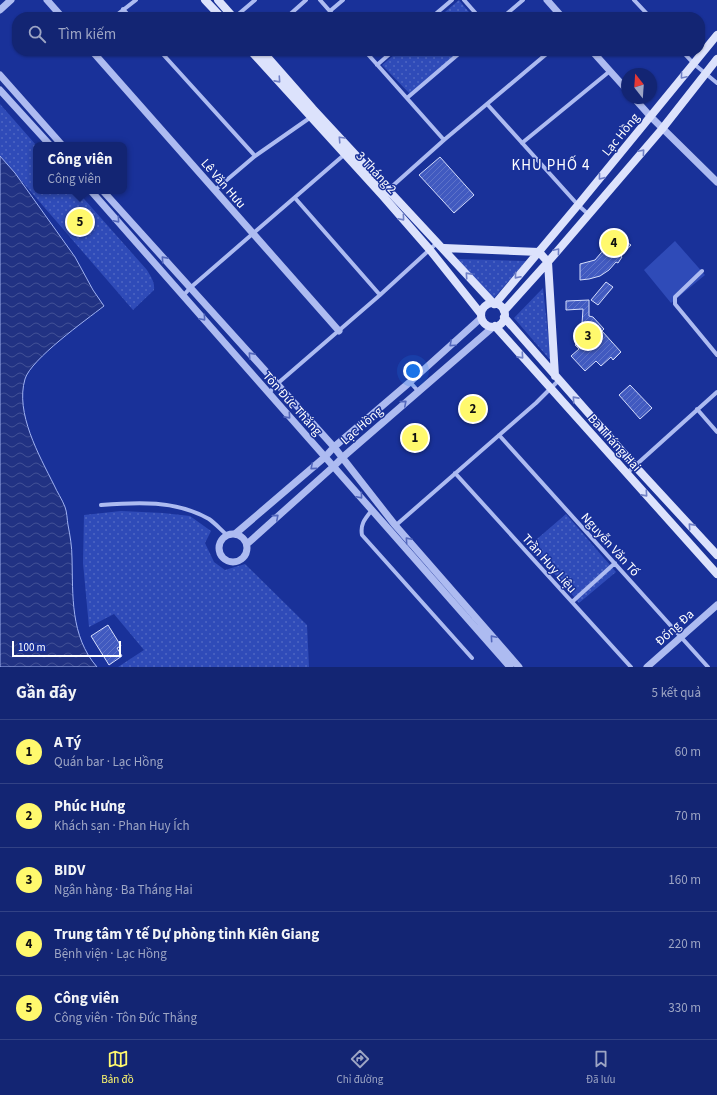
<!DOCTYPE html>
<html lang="vi">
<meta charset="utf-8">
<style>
:root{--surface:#132573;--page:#1c2d78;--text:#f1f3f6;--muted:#9da5c4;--line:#324285;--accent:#fff96d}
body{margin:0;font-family:"Source Sans 3",sans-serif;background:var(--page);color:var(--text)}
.compass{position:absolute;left:621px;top:68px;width:36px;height:36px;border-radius:50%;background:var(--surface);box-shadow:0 1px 3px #0004;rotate:343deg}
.scale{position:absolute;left:12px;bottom:10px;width:109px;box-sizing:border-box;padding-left:4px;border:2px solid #fff;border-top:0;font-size:11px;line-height:14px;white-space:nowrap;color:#fff;-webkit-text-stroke:3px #193199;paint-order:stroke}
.you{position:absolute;left:413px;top:371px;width:14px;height:14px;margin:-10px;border:3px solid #fff;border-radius:50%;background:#1a73e8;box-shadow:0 0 0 6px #1a73e833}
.badge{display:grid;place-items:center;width:26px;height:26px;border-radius:50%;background:var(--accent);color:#111;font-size:13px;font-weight:700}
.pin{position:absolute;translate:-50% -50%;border:2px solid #fff;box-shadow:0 1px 4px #0006}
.popup{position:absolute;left:33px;top:142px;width:94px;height:52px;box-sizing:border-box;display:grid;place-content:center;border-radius:8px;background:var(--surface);filter:drop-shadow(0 1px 3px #0005);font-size:13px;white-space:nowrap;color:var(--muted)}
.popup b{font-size:15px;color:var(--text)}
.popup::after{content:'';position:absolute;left:50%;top:100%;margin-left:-8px;border:8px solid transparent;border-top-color:var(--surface)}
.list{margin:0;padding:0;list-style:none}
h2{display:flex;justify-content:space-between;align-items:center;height:52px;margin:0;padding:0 16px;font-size:17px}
h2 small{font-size:13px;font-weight:400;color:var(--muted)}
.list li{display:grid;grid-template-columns:26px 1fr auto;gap:12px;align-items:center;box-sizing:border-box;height:64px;padding:0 16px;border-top:1px solid var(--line)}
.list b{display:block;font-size:15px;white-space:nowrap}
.list p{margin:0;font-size:13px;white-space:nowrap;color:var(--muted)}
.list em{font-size:13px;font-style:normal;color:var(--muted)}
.icon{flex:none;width:22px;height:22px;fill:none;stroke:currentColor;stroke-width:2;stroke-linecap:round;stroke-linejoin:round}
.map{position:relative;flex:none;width:717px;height:667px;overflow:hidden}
.search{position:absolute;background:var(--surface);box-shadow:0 1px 3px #0004;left:12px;right:12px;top:12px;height:44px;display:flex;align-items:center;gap:10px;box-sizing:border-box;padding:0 14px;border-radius:16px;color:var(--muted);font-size:15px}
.sheet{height:372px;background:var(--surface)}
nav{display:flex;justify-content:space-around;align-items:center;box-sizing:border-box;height:56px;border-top:1px solid var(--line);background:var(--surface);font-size:11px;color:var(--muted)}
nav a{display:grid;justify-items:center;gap:2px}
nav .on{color:var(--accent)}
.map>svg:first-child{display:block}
</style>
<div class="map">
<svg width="717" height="667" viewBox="0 0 717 667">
<defs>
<pattern id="green-dots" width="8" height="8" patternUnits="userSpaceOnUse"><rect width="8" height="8" fill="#2f4bb8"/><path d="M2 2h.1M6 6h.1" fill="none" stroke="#4e66c3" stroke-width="1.8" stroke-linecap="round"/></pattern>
<pattern id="water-waves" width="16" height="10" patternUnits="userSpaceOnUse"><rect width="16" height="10" fill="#213283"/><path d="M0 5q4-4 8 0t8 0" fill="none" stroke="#425196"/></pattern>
<pattern id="building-hatch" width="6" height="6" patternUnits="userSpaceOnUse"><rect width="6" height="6" fill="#415ac0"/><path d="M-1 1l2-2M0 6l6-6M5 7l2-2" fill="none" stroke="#5e73c9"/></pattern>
</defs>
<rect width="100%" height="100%" fill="#193199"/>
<path fill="url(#green-dots)" d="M459,0L473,17H439Z
M399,51H461L410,94L382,65Z
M0,104L36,145V191H77L147,270C151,277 155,282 154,290L133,310L0,156Z
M457,259L526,261L493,299Z
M543,288L551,361L514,318Z
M121,511L163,513L190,516L211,531L205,543L214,562L225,570L245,564L307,625L309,667H118L144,650L114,614L89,627L83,563L84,515Z
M566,514L616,572L579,603L530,545Z"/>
<path fill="#2f4bb8" d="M675,241L705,275L671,303L644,270Z"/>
<path fill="url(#water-waves)" stroke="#a0b2f3" d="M0,156L15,173L75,257L93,290L104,306C86,320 31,359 25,379C15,413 39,455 54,485C57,492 62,499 65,507C67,512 67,519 68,525C70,535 72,547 72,558C73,595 70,636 97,667H0Z"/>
<path fill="url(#building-hatch)" stroke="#d5ddfc" d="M440,157L474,195L454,213L419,175Z
M616,235L631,245L621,256L622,257L618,263L616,262L609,270L600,276L589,279L580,280V264L595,260Z
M606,282L613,287L598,305L591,300Z
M589,300V316L593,317L604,329L602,331L621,352L613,360L611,357L601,366L596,361L585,371L571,356L579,349L575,345L595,326L582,324L583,309L566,310V301Z
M630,385L652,408L640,419L619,395Z
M108,625L121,646L117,648L122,656L109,665L91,636Z"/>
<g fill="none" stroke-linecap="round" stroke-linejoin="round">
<path stroke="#adbbf1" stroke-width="4" d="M320,0L335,17
M464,0L479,17
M634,0L650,17
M123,9L130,17
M330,11L343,0
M114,17L136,0
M235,17L255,0
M287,17L306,0
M432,17L452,0
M503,17L523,0
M160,51L255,156
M365,51L444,140
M682,51L694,64L717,83
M377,65L393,51
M407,98L462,51
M487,104L578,205L588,214
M522,143L610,71
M215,190L255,156L311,117
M388,190L444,140L550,51
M295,198L380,295
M702,271L675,297V304L717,355
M183,296L190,288L345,154
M410,382L418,391
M269,393L277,384L380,295L438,242
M697,409L717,432
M499,435L708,667
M455,473L631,667
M627,473L717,392
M101,505C137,502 176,500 209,519C215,523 221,530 227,535
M372,510C365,519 360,524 362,535L472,658
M395,526L536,403L559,380
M572,602L615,563"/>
<path stroke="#adbbf1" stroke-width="7" d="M47,0L62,17
M547,0L562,17
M0,10L11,0
M92,51L339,331
M592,51L627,90
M0,75L62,145
M0,90L50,145
M634,98L650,116L717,182
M91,191L510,667
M103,191L334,447L395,525L519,667
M235,534L325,457L334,447L410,382L481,318
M219 548a14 14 0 1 1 28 0a14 14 0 1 1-28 0Z
M247,544L334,466L343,457L493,327
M647,667L717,605"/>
<path stroke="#dce2fc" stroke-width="8" d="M205,0L221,17
M218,0L233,17
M251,51L382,195L430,250L481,314
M262,51L313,109L494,304
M444,248L539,252L548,262L555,376
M481 315a12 12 0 1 1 24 0a12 12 0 1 1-24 0Z
M495,304L578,205L717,35
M504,311L548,262L662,129L717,59
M504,317L634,465L717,555
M495,326L717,574"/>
</g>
<defs><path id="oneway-chevron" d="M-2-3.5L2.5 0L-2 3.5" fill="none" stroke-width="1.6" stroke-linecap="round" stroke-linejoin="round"/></defs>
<g stroke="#7181c6">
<use href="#oneway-chevron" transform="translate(683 76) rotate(130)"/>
<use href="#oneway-chevron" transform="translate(278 80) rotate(48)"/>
<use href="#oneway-chevron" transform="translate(341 139) rotate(-133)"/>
<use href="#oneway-chevron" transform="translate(642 152) rotate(-49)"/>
<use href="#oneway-chevron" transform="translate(601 177) rotate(129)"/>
<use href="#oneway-chevron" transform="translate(402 218) rotate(49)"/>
<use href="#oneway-chevron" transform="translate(557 251) rotate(-50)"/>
<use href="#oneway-chevron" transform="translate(468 275) rotate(-132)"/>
<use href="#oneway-chevron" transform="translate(517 276) rotate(131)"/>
<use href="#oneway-chevron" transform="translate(521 356) rotate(48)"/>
<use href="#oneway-chevron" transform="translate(575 399) rotate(-132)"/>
<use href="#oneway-chevron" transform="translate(645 494) rotate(48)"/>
<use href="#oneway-chevron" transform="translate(691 526) rotate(-132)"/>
</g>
<g stroke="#5468bc">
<use href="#oneway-chevron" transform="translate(117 220) rotate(49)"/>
<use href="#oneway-chevron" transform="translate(164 259) rotate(-132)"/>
<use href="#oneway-chevron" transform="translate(203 318) rotate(49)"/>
<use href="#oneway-chevron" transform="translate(452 344) rotate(138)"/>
<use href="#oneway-chevron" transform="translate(251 355) rotate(-132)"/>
<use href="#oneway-chevron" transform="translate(404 403) rotate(-41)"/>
<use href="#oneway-chevron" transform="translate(288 416) rotate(48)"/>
<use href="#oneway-chevron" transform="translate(313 467) rotate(140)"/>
<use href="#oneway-chevron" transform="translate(360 496) rotate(49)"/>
<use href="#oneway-chevron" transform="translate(276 517) rotate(-41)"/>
<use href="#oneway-chevron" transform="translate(408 540) rotate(-131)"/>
<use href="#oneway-chevron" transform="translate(493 638) rotate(-131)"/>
</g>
<g text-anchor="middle" stroke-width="3" stroke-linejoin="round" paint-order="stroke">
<g font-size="13" fill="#fff" stroke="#193199">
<text transform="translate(620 134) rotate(-51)" y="5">Lạc Hồng</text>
<text transform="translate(377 172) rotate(47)" y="5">3 Tháng 2</text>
<text transform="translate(224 183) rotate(49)" y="5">Lê Văn Hưu</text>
<text transform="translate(293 403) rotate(48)" y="5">Tôn Đức Thắng</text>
<text transform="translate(361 425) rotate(-41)" y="5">Lạc Hồng</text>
<text transform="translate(615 442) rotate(48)" y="5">Ba Tháng Hai</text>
<text transform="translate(611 544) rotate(48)" y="5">Nguyễn Văn Tố</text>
<text transform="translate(550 563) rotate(48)" y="5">Trần Huy Liệu</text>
<text transform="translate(674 627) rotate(-42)" y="5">Đống Đa</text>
</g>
<g font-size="15" letter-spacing="1" fill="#fff" stroke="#193199">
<text x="551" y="170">KHU PHỐ 4</text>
</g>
</g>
</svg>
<svg class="compass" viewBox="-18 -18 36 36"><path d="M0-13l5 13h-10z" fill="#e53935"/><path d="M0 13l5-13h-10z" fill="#9da5c4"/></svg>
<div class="scale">100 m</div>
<div class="you"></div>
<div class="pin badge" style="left:415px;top:438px">1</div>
<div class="pin badge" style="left:473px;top:409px">2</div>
<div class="pin badge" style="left:588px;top:336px">3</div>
<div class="pin badge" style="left:614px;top:243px">4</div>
<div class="pin badge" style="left:80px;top:222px">5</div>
<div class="popup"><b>Công viên</b>Công viên</div>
<div class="search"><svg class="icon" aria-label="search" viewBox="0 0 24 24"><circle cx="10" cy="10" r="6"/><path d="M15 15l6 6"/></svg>Tìm kiếm</div>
</div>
<section class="sheet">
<h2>Gần đây<small>5 kết quả</small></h2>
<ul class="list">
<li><span class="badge">1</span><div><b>A Tý</b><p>Quán bar · Lạc Hồng</p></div><em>60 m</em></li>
<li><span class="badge">2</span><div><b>Phúc Hưng</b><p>Khách sạn · Phan Huy Ích</p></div><em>70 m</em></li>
<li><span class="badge">3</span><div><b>BIDV</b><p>Ngân hàng · Ba Tháng Hai</p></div><em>160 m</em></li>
<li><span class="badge">4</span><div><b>Trung tâm Y tế Dự phòng tỉnh Kiên Giang</b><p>Bệnh viện · Lạc Hồng</p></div><em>220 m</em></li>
<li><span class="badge">5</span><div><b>Công viên</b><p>Công viên · Tôn Đức Thắng</p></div><em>330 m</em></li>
</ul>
</section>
<nav>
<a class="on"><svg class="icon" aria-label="map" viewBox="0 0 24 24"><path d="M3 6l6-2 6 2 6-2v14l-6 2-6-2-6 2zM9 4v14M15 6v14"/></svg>Bản đồ</a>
<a><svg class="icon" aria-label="directions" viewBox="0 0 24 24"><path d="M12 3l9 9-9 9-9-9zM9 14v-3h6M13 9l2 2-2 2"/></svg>Chỉ đường</a>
<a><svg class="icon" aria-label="saved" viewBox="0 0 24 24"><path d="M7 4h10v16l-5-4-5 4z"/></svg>Đã lưu</a>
</nav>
